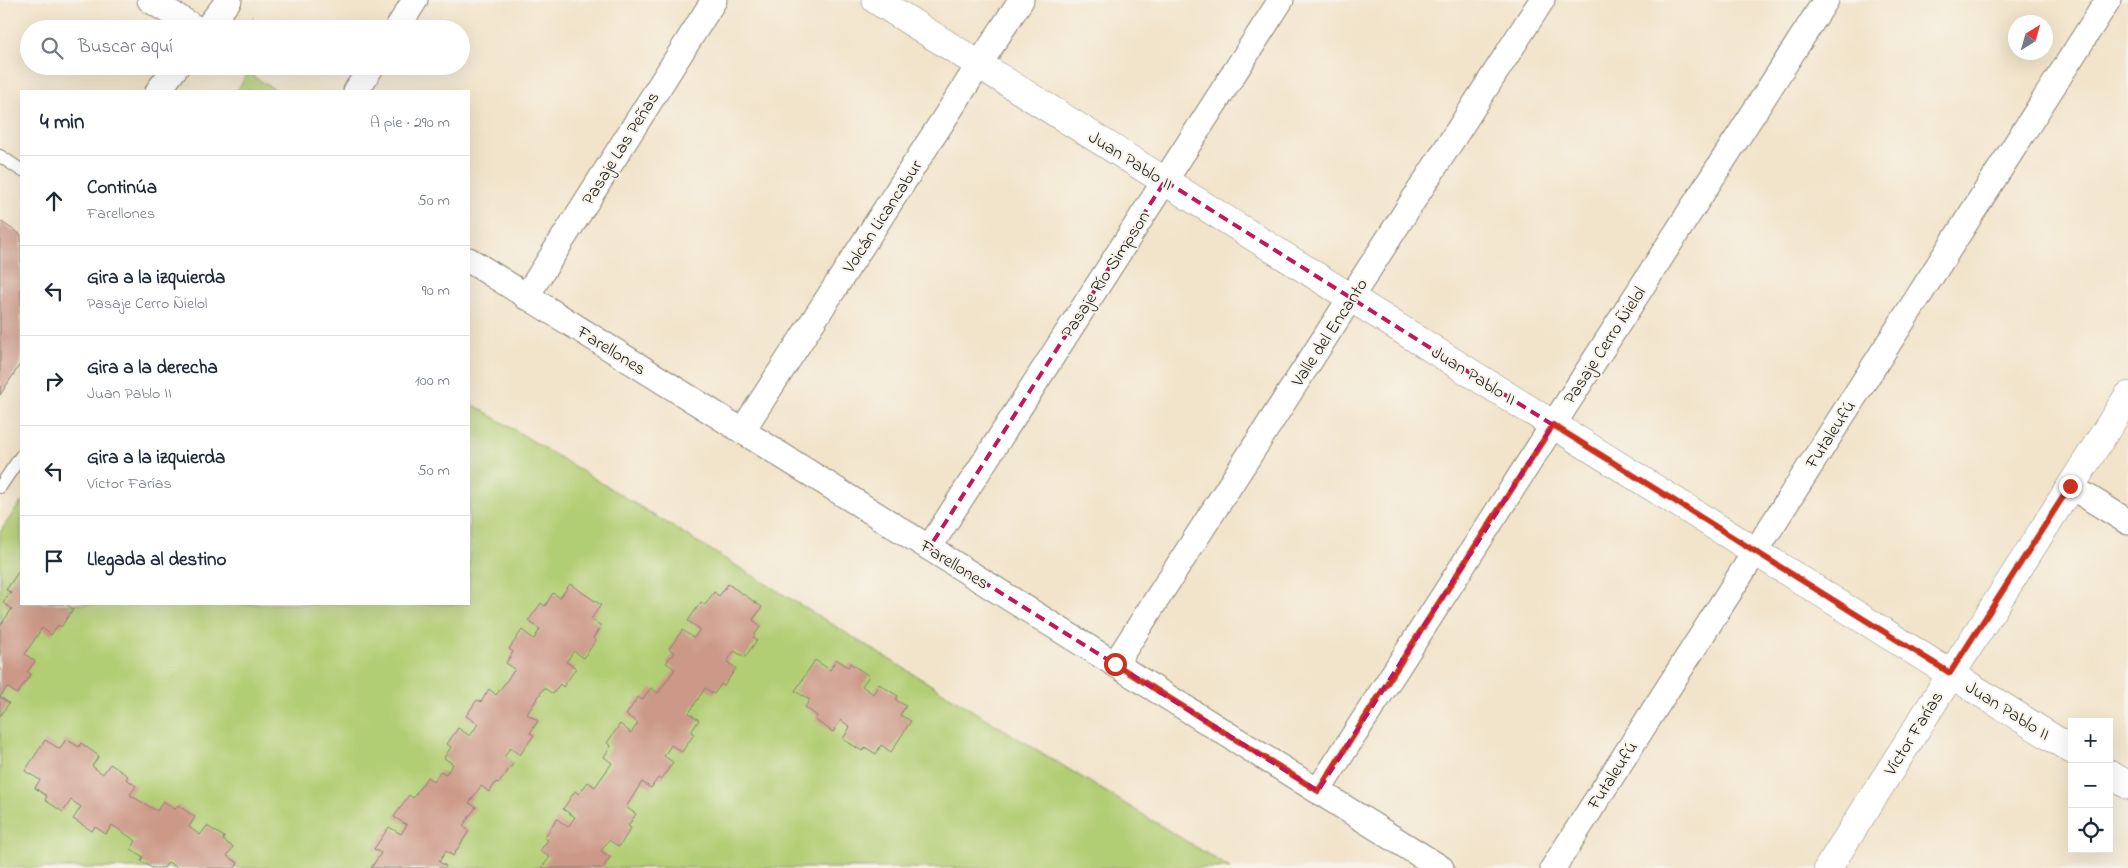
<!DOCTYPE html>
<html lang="es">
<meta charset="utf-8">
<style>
:root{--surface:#fff;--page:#f2f2f3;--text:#1f2937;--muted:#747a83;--line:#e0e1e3}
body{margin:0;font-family:"Indie Flower",sans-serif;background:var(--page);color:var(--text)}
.controls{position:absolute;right:15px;bottom:15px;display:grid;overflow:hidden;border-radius:0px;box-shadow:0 5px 20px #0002}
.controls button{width:45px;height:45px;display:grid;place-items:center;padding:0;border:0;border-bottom:1px solid var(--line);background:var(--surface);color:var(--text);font:25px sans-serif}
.compass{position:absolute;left:2008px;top:15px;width:45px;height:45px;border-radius:50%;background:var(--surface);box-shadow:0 5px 20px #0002;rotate:37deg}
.stop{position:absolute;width:15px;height:15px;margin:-11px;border:4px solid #c8321e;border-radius:50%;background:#fff}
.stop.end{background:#c8321e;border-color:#fff;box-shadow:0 1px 5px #0008}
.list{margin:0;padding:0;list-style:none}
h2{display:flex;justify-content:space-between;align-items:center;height:65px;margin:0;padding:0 20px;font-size:21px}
h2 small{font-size:16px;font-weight:400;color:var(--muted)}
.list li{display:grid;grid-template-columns:32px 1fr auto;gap:15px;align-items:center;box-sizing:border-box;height:90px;padding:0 20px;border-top:1px solid var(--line)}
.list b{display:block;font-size:19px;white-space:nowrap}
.list p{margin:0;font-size:16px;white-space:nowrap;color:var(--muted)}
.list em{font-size:16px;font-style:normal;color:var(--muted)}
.icon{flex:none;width:28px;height:28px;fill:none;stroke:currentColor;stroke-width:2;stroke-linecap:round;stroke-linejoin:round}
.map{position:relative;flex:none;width:2128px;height:868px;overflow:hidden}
.search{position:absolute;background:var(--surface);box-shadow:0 5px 20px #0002;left:20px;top:20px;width:450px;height:55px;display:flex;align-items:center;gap:12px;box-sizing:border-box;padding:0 18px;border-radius:28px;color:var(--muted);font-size:19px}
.panel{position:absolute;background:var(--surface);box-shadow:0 5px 20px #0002;left:20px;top:90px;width:450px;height:515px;border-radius:0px}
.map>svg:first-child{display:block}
</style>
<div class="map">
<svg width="2128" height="868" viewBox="0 0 2128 868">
<rect width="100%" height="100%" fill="#f7f3e8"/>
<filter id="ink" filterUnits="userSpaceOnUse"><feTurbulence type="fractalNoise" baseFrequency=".02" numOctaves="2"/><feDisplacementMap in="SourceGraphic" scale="10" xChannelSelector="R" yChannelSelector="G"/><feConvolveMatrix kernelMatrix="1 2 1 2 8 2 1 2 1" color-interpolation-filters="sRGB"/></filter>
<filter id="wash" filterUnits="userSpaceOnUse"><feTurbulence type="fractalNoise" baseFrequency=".0096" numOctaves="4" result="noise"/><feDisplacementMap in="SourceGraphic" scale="20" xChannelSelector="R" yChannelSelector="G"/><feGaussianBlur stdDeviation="1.12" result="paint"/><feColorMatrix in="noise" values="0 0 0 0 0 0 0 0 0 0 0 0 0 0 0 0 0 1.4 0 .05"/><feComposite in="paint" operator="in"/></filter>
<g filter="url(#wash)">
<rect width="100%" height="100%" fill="#f2e4cb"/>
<path fill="#b2ce75" stroke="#677548" d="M248,73L277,91H237Z
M469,402L1230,868H0V532L21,502V604H469Z"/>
<g id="blocks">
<path fill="#cc9887" d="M0,221L21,235V363L0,395Z
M19,571L21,572V604H66L73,609L61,627L58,625L51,635L42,628L25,654L35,661L27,672L31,674L17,694L7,687L0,697L9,703L0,716V626L12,609L3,603L11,592L6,590Z
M570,584L601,605L591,619L601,626L593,638L596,640L584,658L574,651L566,662L576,668L563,687L560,684L553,694L544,688L527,714L538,721L530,733L534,735L520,755L510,748L504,757L513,764L499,783L496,782L489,792L481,786L469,803L476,807L463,826L469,831L453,856L446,851L439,862L446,866L445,868H371L381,853L374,849L389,827L401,834L407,825L394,817L409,795L413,798L427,777L434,782L440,771L446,774L453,764L444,758L451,747L447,744L458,728L470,736L478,724L466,716L477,700L481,702L489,689L496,695L515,669L506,663L513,652L509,649L522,630L534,639L540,629L528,621L541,603L545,606L553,593L560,598Z
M728,584L762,607L753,620L761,626L753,637L757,640L745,657L734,651L727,662L736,668L724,686L721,684L714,694L705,688L689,713L699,720L691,732L694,734L682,752L671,745L664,756L673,762L661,780L658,778L651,788L642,782L626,807L636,814L628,826L631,828L619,847L609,840L601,851L610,857L603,868H544L542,867L550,857L540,851L548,840L544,838L557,819L568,827L575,817L563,809L575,791L579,794L588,782L595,787L612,763L604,757L611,746L607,743L620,724L631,733L638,723L626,715L638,697L642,700L651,688L658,693L675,669L666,663L674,652L669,649L682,630L694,638L700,629L688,621L701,602L705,605L714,592L719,596Z
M836,659L848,667L850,663L869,676L862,686L873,694L879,684L898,696L896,700L906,706L900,715L911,721L891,752L881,745L876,754L865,747L862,751L843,739L850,727L841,720L833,732L815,720L817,716L805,707L810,700L795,691L815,660L830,670Z
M66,739L79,747L81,743L99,756L92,766L103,774L110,764L128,776L126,779L136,786L130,795L157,811L163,801L175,809L178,805L195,817L189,827L200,835L207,826L224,837L223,840L233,847L227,856L238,863L235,868H178L168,862L164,868H152L141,861L143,857L131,849L136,841L112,825L106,834L95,827L92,831L73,819L81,807L71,800L63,812L45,800L47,796L35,788L40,780L25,771L45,740L60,749Z"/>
</g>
</g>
<g filter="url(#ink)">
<use href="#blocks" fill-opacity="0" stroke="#878074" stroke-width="1"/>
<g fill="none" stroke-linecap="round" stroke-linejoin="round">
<g stroke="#878074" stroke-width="14">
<path id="lane" d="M0,156L21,170
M0,487L21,456"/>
</g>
<g stroke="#878074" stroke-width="27">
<path id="street" d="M150,0L197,29
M206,29L229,0
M397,29L415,0
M158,91L177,66
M356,91L372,66
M469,260L1441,868
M526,297L714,0
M742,431L1021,0
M2070,486L2128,522
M929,548L1281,0
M1115,664L1542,0
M1318,791L1826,0
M1553,868L2108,0"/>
</g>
<g stroke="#878074" stroke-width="29">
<path id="secondary" d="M876,0L2072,750
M2109,774L2128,785
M1828,868L2128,396"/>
</g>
<path stroke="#878074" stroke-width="3" stroke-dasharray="1 4" stroke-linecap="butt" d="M252,16L272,29"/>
<use href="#lane" stroke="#fff" stroke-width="12"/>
<use href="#street" stroke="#fff" stroke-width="25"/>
<use href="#secondary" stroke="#fff" stroke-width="28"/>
</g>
</g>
<g fill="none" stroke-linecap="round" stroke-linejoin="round" filter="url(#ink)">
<path stroke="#c8321e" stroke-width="6" d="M1115,664L1318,791L1553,425L1950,673L2070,486"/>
</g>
<path fill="none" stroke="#c2185b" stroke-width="4" stroke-dasharray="10 6" stroke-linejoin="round" d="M1165,181L1553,425L1318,791L929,548Z"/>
<g text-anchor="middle" stroke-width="4" stroke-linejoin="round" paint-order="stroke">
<g font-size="18" fill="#1c1c1c" stroke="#f7f3e8">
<text transform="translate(620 148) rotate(-58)" y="6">Pasaje Las Peñas</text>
<text transform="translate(1131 160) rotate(32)" y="6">Juan Pablo II</text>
<text transform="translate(882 216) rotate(-57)" y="6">Volcán Licancabur</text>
<text transform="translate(1105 274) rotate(-57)" y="6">Pasaje Río Simpson</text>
<text transform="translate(1329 332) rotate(-57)" y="6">Valle del Encanto</text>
<text transform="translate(1604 345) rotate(-57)" y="6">Pasaje Cerro Ñielol</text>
<text transform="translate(612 350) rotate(32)" y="6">Farellones</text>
<text transform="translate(1474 375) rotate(32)" y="6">Juan Pablo II</text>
<text transform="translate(1830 434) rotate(-57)" y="6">Futaleufú</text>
<text transform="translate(955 564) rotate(32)" y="6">Farellones</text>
<text transform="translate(2008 710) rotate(32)" y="6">Juan Pablo II</text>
<text transform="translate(1913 733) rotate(-58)" y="6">Víctor Farías</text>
<text transform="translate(1612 775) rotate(-57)" y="6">Futaleufú</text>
</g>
</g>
</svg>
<div class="controls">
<button>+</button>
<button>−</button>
<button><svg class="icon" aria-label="locate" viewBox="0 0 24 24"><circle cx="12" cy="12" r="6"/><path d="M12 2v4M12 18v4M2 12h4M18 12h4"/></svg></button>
</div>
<svg class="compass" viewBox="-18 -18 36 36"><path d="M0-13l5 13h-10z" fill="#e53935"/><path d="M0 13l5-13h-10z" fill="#747a83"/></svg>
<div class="stop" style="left:1115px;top:664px"></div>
<div class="stop end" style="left:2070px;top:486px"></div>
<div class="search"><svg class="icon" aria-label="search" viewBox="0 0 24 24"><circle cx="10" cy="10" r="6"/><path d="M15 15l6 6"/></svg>Buscar aquí</div>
<section class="panel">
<h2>4 min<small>A pie · 290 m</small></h2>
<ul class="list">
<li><svg class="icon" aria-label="ahead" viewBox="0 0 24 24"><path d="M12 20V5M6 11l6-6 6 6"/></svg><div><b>Continúa</b><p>Farellones</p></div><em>50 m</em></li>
<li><svg class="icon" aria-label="left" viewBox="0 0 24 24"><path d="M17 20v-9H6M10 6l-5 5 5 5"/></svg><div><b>Gira a la izquierda</b><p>Pasaje Cerro Ñielol</p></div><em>90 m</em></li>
<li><svg class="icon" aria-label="right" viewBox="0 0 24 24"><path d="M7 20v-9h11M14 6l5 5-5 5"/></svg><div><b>Gira a la derecha</b><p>Juan Pablo II</p></div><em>100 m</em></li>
<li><svg class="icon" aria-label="left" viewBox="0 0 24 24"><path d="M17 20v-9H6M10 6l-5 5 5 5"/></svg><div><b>Gira a la izquierda</b><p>Víctor Farías</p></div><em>50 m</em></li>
<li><svg class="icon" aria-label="arrive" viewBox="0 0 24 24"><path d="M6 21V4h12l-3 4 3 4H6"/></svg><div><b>Llegada al destino</b></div></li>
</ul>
</section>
</div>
